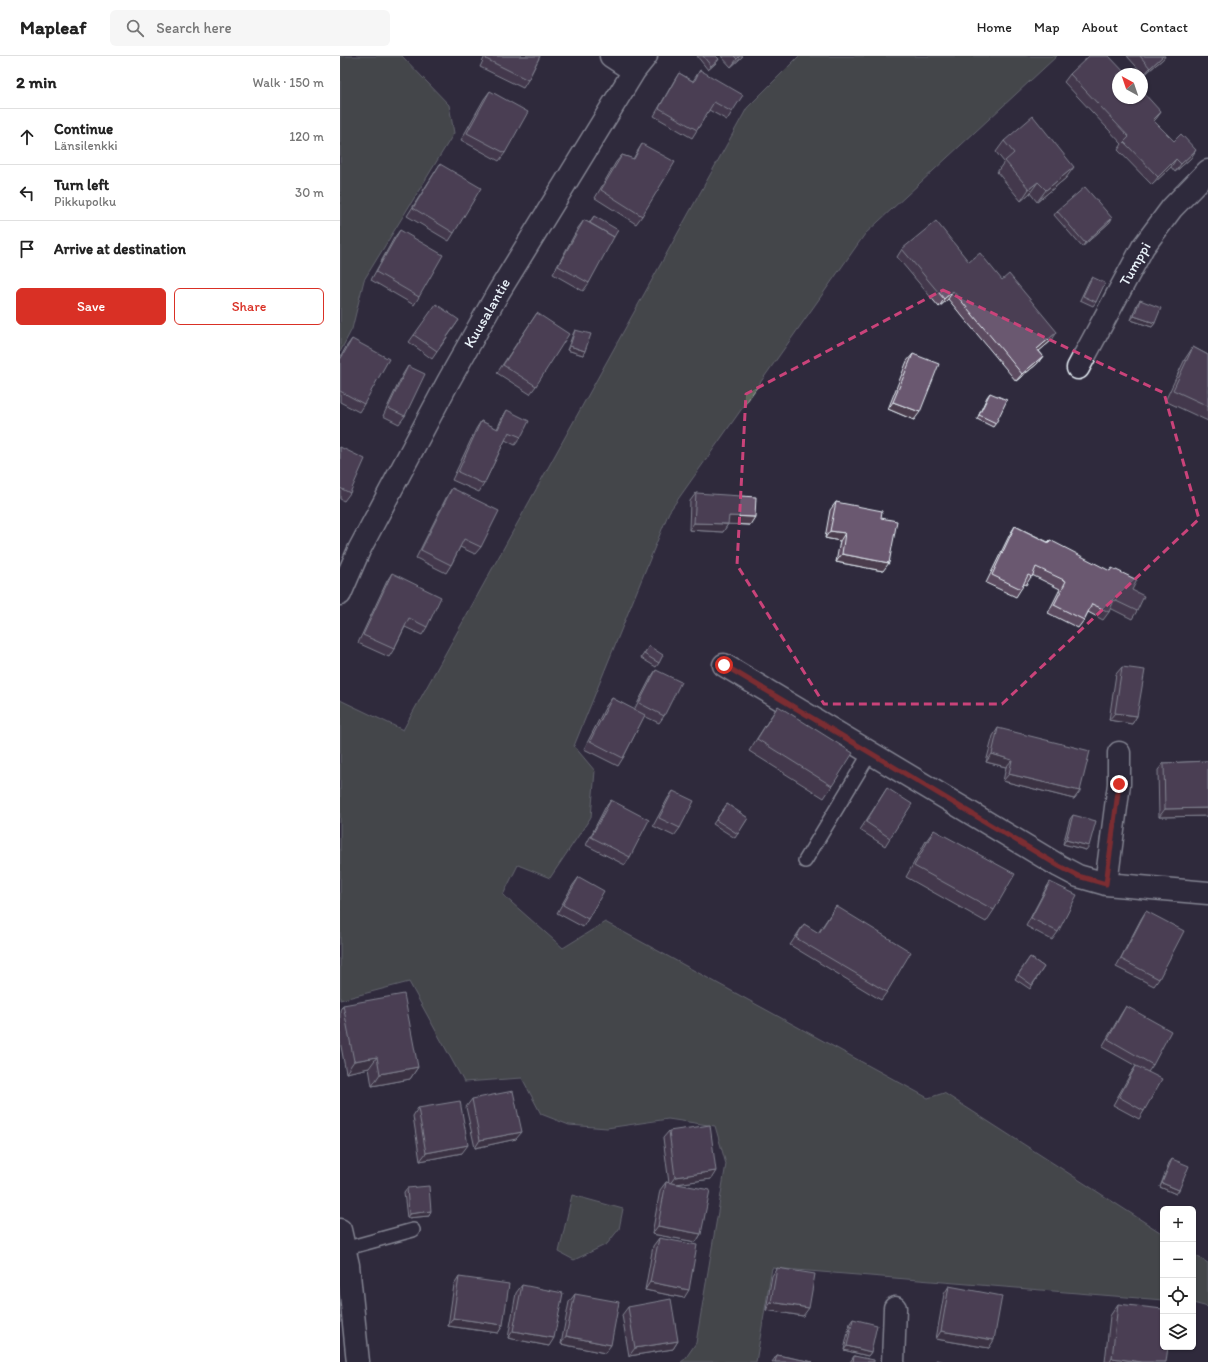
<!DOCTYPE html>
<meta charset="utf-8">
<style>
:root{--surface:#fff;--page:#f6f6f6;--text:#222;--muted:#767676;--line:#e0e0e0;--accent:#d93025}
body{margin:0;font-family:Itim,sans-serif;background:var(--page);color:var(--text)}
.controls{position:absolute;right:12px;bottom:12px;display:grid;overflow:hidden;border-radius:6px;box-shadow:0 1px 3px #0004}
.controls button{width:36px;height:36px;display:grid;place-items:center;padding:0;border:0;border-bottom:1px solid var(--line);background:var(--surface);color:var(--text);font:20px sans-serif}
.compass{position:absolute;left:772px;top:12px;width:36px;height:36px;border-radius:50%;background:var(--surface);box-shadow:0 1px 3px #0004;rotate:320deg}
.stop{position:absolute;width:12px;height:12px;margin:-9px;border:3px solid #d93025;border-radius:50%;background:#fff}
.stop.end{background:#d93025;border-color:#fff;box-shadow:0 1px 4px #0008}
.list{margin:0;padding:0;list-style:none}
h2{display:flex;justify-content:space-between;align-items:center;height:52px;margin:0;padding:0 16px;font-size:17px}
h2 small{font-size:13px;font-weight:400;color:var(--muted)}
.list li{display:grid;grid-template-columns:26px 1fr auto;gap:12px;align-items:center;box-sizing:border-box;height:56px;padding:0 16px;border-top:1px solid var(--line)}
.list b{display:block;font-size:15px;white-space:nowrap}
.list p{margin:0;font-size:13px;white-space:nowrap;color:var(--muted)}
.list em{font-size:13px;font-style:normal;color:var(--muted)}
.actions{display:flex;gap:8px;padding:12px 16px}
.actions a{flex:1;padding:9px 0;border:1px solid var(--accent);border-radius:6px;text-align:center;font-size:14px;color:var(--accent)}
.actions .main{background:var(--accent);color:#fff}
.icon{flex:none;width:22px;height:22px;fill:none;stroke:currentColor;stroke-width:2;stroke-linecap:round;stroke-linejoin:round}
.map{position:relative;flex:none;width:868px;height:1306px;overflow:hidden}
header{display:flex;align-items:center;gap:24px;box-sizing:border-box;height:56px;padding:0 20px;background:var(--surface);border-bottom:1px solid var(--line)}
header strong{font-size:19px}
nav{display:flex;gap:22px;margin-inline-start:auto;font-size:14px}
.search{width:280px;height:36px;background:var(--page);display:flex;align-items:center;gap:10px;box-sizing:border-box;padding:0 14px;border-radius:6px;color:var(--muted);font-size:15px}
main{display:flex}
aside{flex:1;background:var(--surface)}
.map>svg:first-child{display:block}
</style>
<header>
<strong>Mapleaf</strong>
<div class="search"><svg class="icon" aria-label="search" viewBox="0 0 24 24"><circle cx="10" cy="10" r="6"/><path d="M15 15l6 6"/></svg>Search here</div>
<nav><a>Home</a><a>Map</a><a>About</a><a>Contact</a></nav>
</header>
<main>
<aside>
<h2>2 min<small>Walk · 150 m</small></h2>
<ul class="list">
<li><svg class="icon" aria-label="ahead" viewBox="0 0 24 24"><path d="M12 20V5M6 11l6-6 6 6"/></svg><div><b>Continue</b><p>Länsilenkki</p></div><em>120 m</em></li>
<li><svg class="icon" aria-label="left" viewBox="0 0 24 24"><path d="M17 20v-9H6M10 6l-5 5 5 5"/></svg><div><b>Turn left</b><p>Pikkupolku</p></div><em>30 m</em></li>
<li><svg class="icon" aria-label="arrive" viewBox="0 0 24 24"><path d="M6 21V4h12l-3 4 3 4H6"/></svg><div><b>Arrive at destination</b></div></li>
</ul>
<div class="actions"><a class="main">Save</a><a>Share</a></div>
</aside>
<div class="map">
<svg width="868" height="1306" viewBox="0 0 868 1306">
<rect width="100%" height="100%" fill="#2f2a3d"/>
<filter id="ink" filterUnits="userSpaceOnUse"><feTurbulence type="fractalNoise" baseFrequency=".025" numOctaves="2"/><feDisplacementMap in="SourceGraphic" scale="8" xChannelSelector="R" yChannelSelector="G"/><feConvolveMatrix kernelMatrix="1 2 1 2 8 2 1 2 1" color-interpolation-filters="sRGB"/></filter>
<g filter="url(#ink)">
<path fill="#5d685c" stroke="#a2acaa" d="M0,0H62L109,49L114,77L24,224L12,273L0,296Z
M459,0H717L525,178L329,456L234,690L255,715L251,761L210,822L178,809L163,839L223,892L265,866L588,1042L604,1037L823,1178V1244L432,1212L416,1306H341L345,1303L356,1287L386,1108L375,1070L328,1063L267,1072L229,1069L201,1058L182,1022L124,1026L69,926L0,944V644L63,674L407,52Z
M232,1139L283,1153L279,1173L267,1188L234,1204L219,1196Z
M853,1198L868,1207V1251L853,1247Z"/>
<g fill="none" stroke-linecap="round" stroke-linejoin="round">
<g stroke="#e8f1f8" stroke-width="16">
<path id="lane" d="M465,805L530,697
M4,1193L73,1174"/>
</g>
<g stroke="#e8f1f8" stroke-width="25">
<path id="street" d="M271,0L294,15
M738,312L803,191L832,152L868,115
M0,538L19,494L108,326L158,237L294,15L306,0
M384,609L719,810L738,820L766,828L868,837
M766,828L779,728V697
M0,1174L8,1209L18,1306
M553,1306L555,1252"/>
</g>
<use href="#lane" stroke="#2f2a3d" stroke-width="13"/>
<use href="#street" stroke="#2f2a3d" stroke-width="22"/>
</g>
<path fill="#5c4c60" stroke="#e8f1f8" d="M145,0H200L188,24L183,32L140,11Z
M357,0H376L379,3L376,7L368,14Z
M381,0H403L391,11Z
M787,0H825L823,3L804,19Z
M360,14L392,56L387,64L369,54L357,74L352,82L314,60L334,25L339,17L353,25Z
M730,18L821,56L814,65L851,102L835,116L831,111L812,129L778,94L782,88L724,26Z
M150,35L165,97L159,105L121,84L144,43Z
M664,85L726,122L697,146L690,137L681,145L657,116L664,106L656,96Z
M302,88V160L296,168L255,142L276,106L282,99L293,103L297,96Z
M100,108L114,177L109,185L67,160Z
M717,155L770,166L742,191L714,159Z
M254,160L249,227L243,235L213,218L238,172L244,164L249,167Z
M60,174L79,241L74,249L31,224L54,182Z
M562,193L629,206L712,284L699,295L703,300L697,308L676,325L608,243L599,251L557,201Z
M752,221L756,246L753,250L740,244L749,225Z
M800,244L815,267L812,271L791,264L797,248Z
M197,257L196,330L190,338L157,317Z
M119,264L92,303L69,286L74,279Z
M235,274L243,299L227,294L233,278Z
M12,283L24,348L19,356L0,346V302L6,291Z
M853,291L868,299V365L825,345L845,303Z
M573,298L574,364L548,353L567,305Z
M68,310L65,360L59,368L43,360L63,318Z
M650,337L656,367L653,371L637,363L647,341Z
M167,354L181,381L175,389L165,384L144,428L139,436L112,424L136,373L141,365L157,373L162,362Z
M0,391L10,437L4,445L0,443Z
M112,432L141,491L135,498L120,491L111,509L106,517L76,502L107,440Z
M356,437L410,469L388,468L383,476L349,474L350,445Z
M496,446L541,462L543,515L496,506L500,485L485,482L490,454Z
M675,470L708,486L710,484L792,534L797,555L792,563L770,552L769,556L763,564L748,556L744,564L738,572L708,557L720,533L692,519L686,529L684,528L681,533L676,541L646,527L670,478Z
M52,517L87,571L82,579L65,571L54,593L49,601L18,587L47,525Z
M309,590L319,607L316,611L301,602Z
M782,611L797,660L792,668L769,664L776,618Z
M316,614L324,660L319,667L304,660L283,702L278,710L244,693L266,650L272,642L294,654L311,621Z
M438,650L492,730L484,742L409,695L430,662Z
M658,672L740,735L734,743L663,725L666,711L646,706L653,680Z
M868,705V760L819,761L818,714L824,707Z
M547,732L550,782L545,790L520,774Z
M333,735L340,772L334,780L313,770L328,742Z
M271,744L290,801L285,809L246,789L265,752Z
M387,748L408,762L395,782L373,768Z
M733,759L746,794L723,788L730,763Z
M594,774L654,854L646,866L566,821L586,785Z
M239,821L248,863L243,871L217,857L233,829Z
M710,826L718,876L712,884L686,870L705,834Z
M496,850L547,936L541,944L450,889L464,868L478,877Z
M806,855L819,923L814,930L776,911L801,863Z
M690,901L704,911L690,933L675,923Z
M3,949L78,1011L70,1023L32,1030L29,1012L6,1017L0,985V954Z
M786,950L813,1009L808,1016L804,1055L799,1063L773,1049L791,1017L796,1010L762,991L781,958Z
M132,1043L176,1083L135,1092L126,1051Z
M78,1052L122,1097L80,1105L73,1060Z
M329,1075L371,1123L335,1128L361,1178L356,1186L312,1178L320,1134L326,1126L329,1127L323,1082Z
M832,1103L836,1138L820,1131L829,1107Z
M67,1132L89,1160L67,1162L64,1136Z
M319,1182L344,1242L305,1234L313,1190Z
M437,1212L463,1260L426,1254L432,1220Z
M119,1221L163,1269L158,1277L108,1270L114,1229Z
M182,1229L209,1290L168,1282L176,1237Z
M609,1230L649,1292L596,1283L604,1238Z
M235,1238L265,1297L221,1288L229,1246Z
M778,1248L826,1306H765L770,1260Z
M288,1251L338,1285L333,1293L289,1300L282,1259Z
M513,1263L531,1296L528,1300L504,1294L510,1267Z
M437,1299L473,1306H432Z
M514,1300L534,1306H510Z"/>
<path fill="#4b3e4e" stroke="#e8f1f8" d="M400,0H403L391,11L397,3Z
M823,0H825L823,3L804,19L810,12Z
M379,3L376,7L368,14L371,10Z
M821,56L816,63L807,71L813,64Z
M856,94L851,102L835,116L841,108Z
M836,103L831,111L812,129L818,121Z
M734,111L726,122L697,146L706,134Z
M698,126L690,137L681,145L689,133Z
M772,162L770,166L742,191L745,187Z
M613,235L608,243L599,251L604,243Z
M794,260L815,267L812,271L791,264Z
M717,276L712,284L692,301L697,293Z
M230,290L245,295L243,299L227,294Z
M703,300L697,308L676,325L682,318Z
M553,346L580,356L574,364L548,353Z
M389,460L415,461L410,469L383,468Z
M354,467L388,468L383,476L349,474Z
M490,475L505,477L500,485L485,482Z
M502,498L549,507L543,515L496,506Z
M775,657L797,660L792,668L769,664Z
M652,698L672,704L666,711L646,706Z
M669,718L740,735L734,743L663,725Z
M868,752V760L819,761L825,753Z
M726,784L749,790L746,794L723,788Z
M37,1001L29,1012L6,1017L14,1005Z
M78,1011L70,1023L32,1030L40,1018Z
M182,1076L176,1083L135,1092L140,1084Z
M128,1089L122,1097L80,1105L86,1097Z
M376,1115L371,1123L329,1129L335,1121Z
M822,1127L839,1134L836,1138L820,1131Z
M91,1155L89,1160L67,1162L69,1158Z
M318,1170L361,1178L356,1186L312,1178Z
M310,1226L349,1234L344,1242L305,1234Z
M431,1246L469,1252L463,1260L426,1254Z
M113,1262L163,1269L158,1277L108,1270Z
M173,1275L214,1282L209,1290L168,1282Z
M601,1275L654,1284L649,1292L596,1283Z
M226,1280L271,1289L265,1297L221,1288Z
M338,1285L333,1293L289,1300L295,1292Z
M507,1290L531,1296L528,1300L504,1294Z
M772,1302L802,1306H770Z"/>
<path fill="#6b5870" stroke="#e8f1f8" d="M147,0H200L188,24L146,3Z
M363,0H376L379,3L371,10Z
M394,0H400L397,3Z
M749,0H769L786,18H778V42H802V35L821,56L813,64L834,85L841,78L856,94L841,108L836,103L818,121L784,86L789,81L730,18Z
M800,0H823L810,12Z
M360,14L403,39L392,56L374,46L357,74L319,52L339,17L354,26Z
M150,35L188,56L165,97L127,77Z
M693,60L734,111L706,134L698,126L689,133L665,105L674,97L664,85Z
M302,88L335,106L302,160L261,134L282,99L294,103Z
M100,108L141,132L114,177L73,152Z
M745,131L772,162L745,187L717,155Z
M254,160L278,174L274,181L250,167Z
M244,164L274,181L249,227L218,210Z
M596,165L629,206L640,197L662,224L669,218L717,276L697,293L703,300L682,318L613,235L604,243L562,193Z
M60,174L103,199L79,241L36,216Z
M752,221L765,227L756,246L743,240Z
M800,244L821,252L815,267L794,260Z
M96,248L119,264L97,295L74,279Z
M197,257L229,278L196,330L163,309Z
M235,274L251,278L245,295L230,290Z
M12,283L49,303L24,348L0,335V304Z
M853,291L868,299V350L833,334Z
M573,298L599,308L580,356L553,346Z
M68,310L85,318L65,360L48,352Z
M650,337L667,344L656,367L639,359Z
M167,354L189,365L181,381L169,376L144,428L118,416L141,365L158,373Z
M0,391L25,403L10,437L0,432Z
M112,432L159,455L141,491L124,483L111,509L81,494Z
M356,437L416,441L415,461L389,460L388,468L354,467Z
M496,446L542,455L541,462L557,465L549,507L502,498L505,477L490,475Z
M675,470L709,487L710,484L770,515L772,512L797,524L792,534L804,540L797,555L774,544L769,556L752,548L744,564L714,549L726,525L696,511L692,521L688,519L681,533L652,519Z
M52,517L101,541L87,571L69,562L54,593L23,579Z
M309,590L323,599L319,607L304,598Z
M782,611L805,614L797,660L775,657Z
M316,614L341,626L324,660L299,647Z
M272,642L305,659L283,702L250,685Z
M438,650L513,697L492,730L417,683Z
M658,672L750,695L740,735L669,718L672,704L652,698Z
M868,705V752L825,753L824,707Z
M547,732L572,748L550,782L526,766Z
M333,735L354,745L340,772L319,762Z
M271,744L309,764L290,801L251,781Z
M387,748L408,762L398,778L376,764Z
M733,759L756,765L749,790L726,784Z
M594,774L675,818L654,854L574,810Z
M239,821L264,835L248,863L223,849Z
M710,826L737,839L718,876L691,862Z
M496,850L571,896L547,936L456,882L464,868L479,877Z
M806,855L844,875L819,923L781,903Z
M690,901L704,911L692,929L678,919Z
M64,938L78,1011L40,1018L37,1001L14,1005L3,949Z
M786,950L831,975L813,1009L768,983Z
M796,1010L822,1023L804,1055L779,1041Z
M173,1035L182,1076L140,1084L132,1043Z
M120,1045L128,1089L86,1097L78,1052Z
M370,1069L376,1115L335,1121L329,1075Z
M832,1103L849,1110L839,1134L822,1127Z
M326,1126L370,1134L361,1178L318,1170Z
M89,1130L91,1155L69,1158L67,1132Z
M319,1182L357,1189L349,1234L310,1226Z
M437,1212L475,1218L469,1252L431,1246Z
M119,1221L169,1228L163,1269L113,1262Z
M182,1229L223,1237L214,1282L173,1275Z
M609,1230L662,1240L654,1284L601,1275Z
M235,1238L279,1246L271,1289L226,1280Z
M331,1243L338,1285L295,1292L288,1251Z
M778,1248L823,1253V1291H828L826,1306H802L772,1302Z
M513,1263L537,1269L531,1296L507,1290Z
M437,1299L473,1306H435Z
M514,1300L534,1304V1306H513Z
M596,1304L606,1306H596Z"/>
</g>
<g fill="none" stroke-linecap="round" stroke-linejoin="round" filter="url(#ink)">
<path stroke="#d93025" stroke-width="5" d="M384,609L719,810L738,820L766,828L779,728"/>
</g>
<path d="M0 0H868V1306H0ZM603,234L824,337L859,463L662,648H484L397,509L406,338Z" fill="#2f2a3d" fill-opacity=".55" fill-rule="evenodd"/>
<path fill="none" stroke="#ca437a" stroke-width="3" stroke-dasharray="8 5" stroke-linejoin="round" d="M603,234L824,337L859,463L662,648H484L397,509L406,338Z"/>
<g text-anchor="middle" stroke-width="3" stroke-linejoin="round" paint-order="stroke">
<g font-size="15" fill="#e8f1f8" stroke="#2f2a3d">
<text transform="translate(795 208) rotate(-60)" y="5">Tumppi</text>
<text transform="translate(147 257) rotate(-60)" y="5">Kuusalantie</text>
</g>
</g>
</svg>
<div class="controls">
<button>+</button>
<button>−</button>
<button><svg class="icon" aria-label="locate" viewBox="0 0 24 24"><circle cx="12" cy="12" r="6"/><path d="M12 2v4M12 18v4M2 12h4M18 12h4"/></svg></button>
<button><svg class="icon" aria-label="layers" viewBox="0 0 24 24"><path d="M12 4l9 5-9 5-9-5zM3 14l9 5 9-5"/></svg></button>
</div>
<svg class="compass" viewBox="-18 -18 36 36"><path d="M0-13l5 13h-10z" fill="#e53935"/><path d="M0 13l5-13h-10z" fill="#767676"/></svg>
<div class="stop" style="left:384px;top:609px"></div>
<div class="stop end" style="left:779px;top:728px"></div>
</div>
</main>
